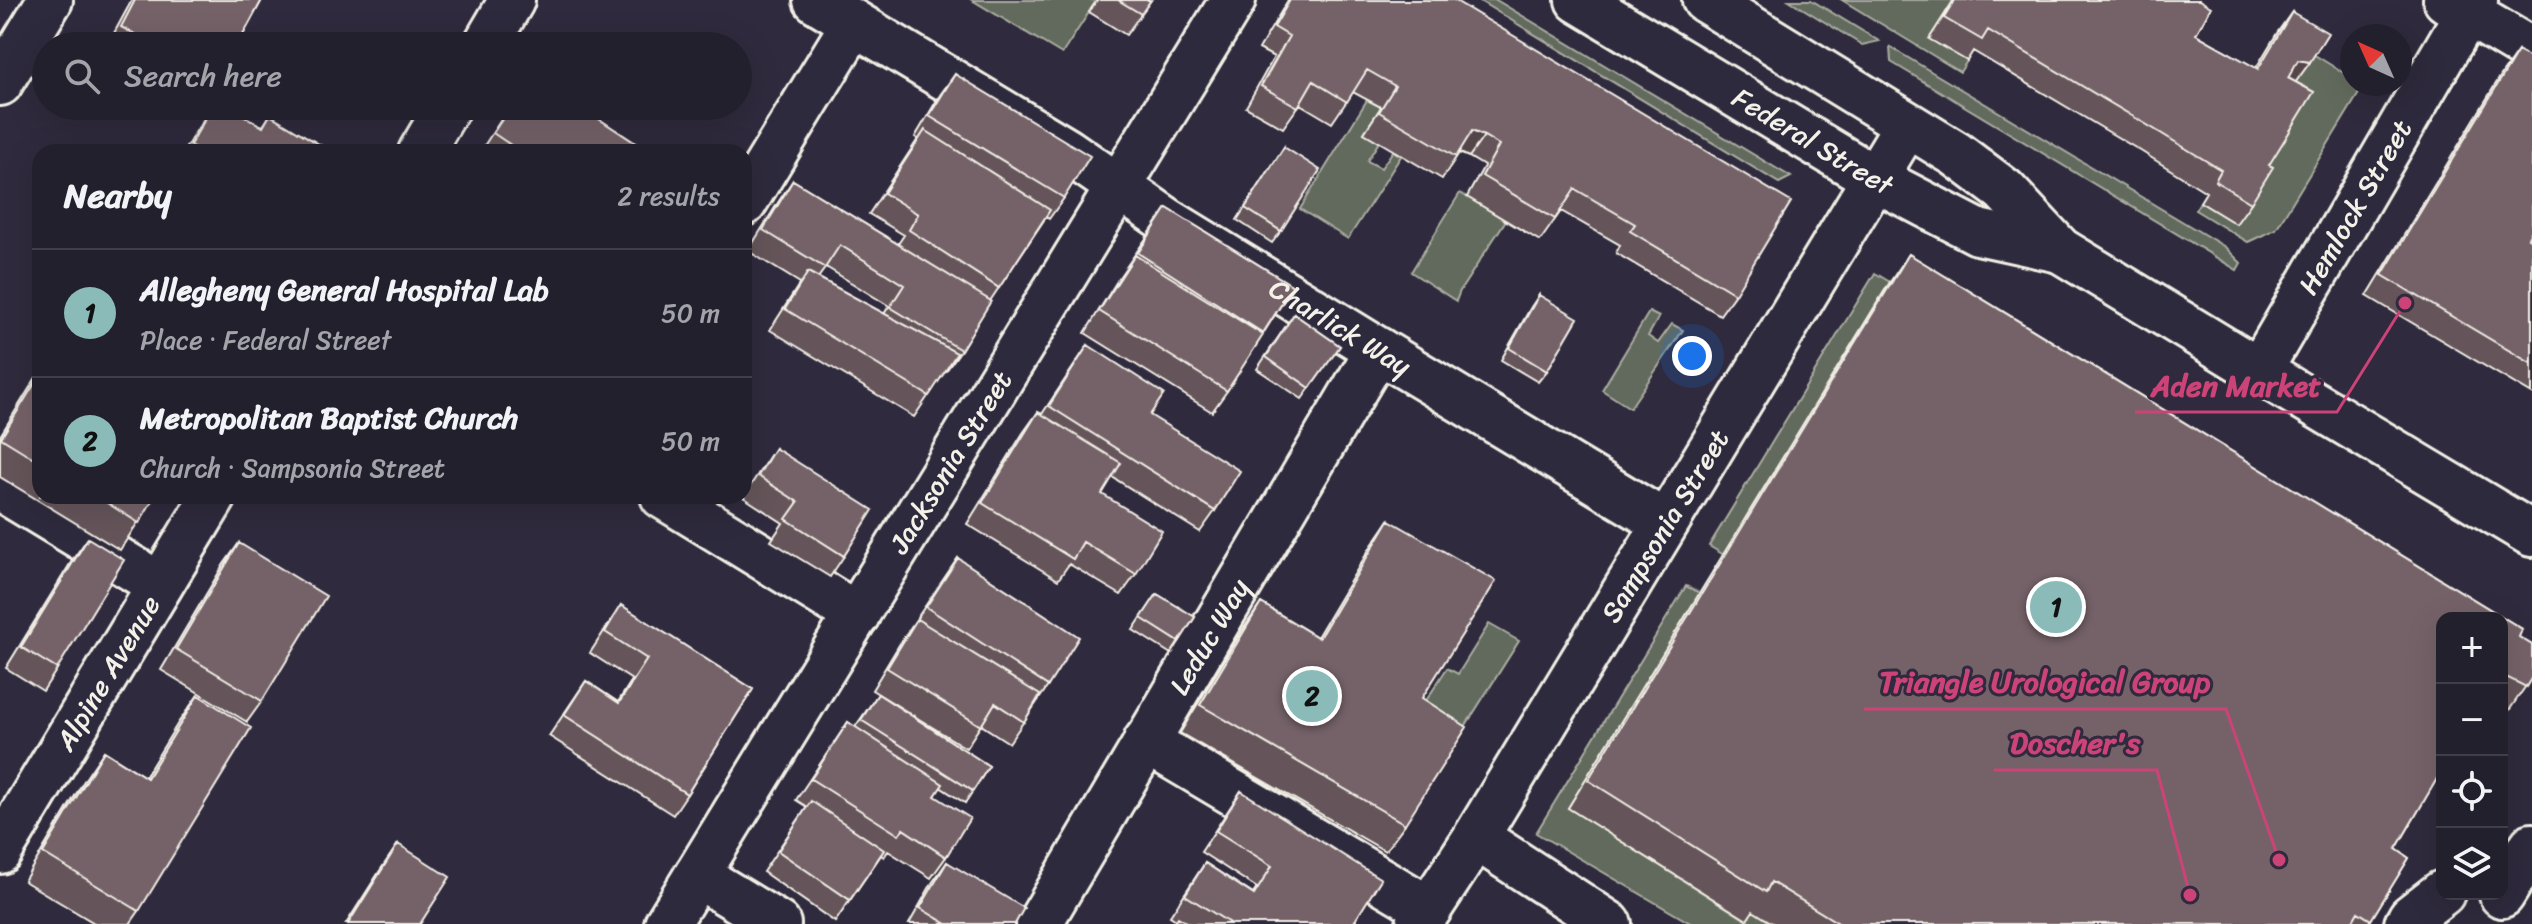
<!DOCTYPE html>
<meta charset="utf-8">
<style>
:root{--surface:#23202e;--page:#2f2d3a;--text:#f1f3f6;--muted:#a3a3aa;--line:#403e4a;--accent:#8bbbb9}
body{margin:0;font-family:Sriracha,sans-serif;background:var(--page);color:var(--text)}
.controls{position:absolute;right:24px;bottom:24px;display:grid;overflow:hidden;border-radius:16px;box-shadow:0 8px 32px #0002}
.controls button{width:72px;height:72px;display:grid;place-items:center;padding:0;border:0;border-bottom:2px solid var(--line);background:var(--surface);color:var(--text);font:40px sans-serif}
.compass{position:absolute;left:2340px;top:24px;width:72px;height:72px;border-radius:50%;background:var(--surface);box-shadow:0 8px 32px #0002;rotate:315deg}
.you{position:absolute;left:1692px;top:356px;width:28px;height:28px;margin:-20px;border:6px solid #fff;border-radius:50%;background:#1a73e8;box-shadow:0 0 0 12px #1a73e833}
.badge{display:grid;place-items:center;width:52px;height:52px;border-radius:50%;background:var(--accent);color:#111;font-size:26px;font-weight:700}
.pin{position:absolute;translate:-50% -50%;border:4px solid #fff;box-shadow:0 2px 8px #0006}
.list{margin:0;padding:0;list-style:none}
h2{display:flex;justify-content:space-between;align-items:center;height:104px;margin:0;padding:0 32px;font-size:34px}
h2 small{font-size:26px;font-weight:400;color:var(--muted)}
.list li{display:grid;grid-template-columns:52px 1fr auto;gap:24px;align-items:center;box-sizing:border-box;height:128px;padding:0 32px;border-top:2px solid var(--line)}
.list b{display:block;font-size:30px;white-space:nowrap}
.list p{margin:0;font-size:26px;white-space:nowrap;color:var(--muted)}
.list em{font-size:26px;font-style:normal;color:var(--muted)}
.icon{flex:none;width:44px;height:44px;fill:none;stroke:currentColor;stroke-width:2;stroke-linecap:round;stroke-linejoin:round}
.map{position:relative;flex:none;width:2532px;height:924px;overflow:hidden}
.search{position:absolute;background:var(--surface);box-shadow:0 8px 32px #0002;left:32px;top:32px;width:720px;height:88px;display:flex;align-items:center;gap:20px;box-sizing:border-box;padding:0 28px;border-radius:44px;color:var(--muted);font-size:30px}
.panel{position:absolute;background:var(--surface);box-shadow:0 8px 32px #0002;left:32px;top:144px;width:720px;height:360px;border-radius:24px}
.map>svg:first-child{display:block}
</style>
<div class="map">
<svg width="2532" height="924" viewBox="0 0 2532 924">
<rect width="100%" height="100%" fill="#2f2a3d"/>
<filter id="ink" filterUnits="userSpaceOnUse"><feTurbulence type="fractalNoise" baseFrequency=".0125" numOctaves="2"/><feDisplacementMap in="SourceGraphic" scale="16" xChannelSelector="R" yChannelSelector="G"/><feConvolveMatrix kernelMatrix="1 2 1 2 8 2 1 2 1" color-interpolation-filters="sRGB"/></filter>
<g filter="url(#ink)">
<path fill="#626a5d" stroke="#abaea2" stroke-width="2" d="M972,0H1097L1062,54Z
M1478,0H1496L1791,177L1779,183Z
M1789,0H1811L1879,41L1862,45Z
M1842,0H1951L1953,1L1930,39L1967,61L1960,72Z
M1890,47L2225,247L2241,263L2237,270L1891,62Z
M2313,54L2352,78V84L2364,85L2276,229L2248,242L2195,210L2200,202L2236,224L2273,99Z
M1367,100L1381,107L1364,133L1379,142L1367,161L1381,168L1393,151L1401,156L1348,239L1300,209Z
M1460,193L1506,220L1460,291L1456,301L1411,272Z
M1875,273L1890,282L1724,555L1709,546Z
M1649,312L1659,317L1648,336L1658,343L1672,324L1683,330L1630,408L1602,390Z
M1686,586L1700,593L1568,808L1746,920L1752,910L1773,924H1692L1536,833Z
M1489,624L1519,641L1447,755L1408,729L1447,668L1458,674Z"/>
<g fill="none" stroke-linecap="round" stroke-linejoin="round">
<g stroke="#f4f1e8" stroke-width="50">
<g id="minor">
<path id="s1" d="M816,0L1067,151L1168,221L1378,350L1665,523"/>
<path d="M2446,0L2532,51"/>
<path d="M485,46L512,0"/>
<path d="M0,83L50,0"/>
<path d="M421,152L448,106"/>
<path d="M744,203L854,23"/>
<path id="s2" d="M2259,371L2475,0"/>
<path d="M0,488L160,585"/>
<path d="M663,496L857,615"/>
<path d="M1146,741L1429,909"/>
<path d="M1476,837L1609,924"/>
<path id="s3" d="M0,851L214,496"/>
<path d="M697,875L778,924"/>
<path d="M2502,895L2532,846"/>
<path id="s4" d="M667,924L1233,0"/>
<path id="s5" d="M1039,924L1378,350"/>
<path id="s6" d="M1419,924L1476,837L1907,125"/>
<path d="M2407,924L2411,917L2442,893"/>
</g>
</g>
<g stroke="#f4f1e8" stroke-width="50">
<g id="major">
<path id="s7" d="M1578,0L1874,178L1978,232L2060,250"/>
<path d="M1705,0L1956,154L2004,190L2060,250L2259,371L2532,534"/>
</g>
</g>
<use href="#minor" stroke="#2f2a3d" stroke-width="44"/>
<use href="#major" stroke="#2f2a3d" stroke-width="44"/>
</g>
<path fill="#65545a" stroke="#f4f1e8" stroke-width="2" fill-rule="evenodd" d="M132,0H262L237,46H107Z
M1097,0H1151L1126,35L1089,12Z
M1288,0H1454L1735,294L1720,315L1616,253L1620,245L1561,211L1540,241L1467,197L1484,166L1469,157L1459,153L1442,179L1364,133L1381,107L1353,92L1332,123L1300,104L1283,128L1246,107L1274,57L1259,49Z
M1954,0H2199L2196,34L2256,68L2277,33L2292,12L2310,62L2295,82L2269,165L2251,203L2236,224L2200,202L2206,192L2139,150L1973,51L1967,61L1929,39Z
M2518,51L2528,238L2532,240V394L2367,296L2503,72Z
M955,74L1064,198L1049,219L1046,217L990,301L961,350L946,371H945L914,417L770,330L800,283L748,251L779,201L793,180L898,244L904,235L869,214L918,139L915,137L940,95ZM826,267L889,306L884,314L818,278Z
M212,106L263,126L270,115L332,152H183Z
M510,106H599L593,115L649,152H480Z
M1284,147L1281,231L1272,243L1237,220Z
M1167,208L1293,286L1227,391L1212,412L1085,333L1120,276Z
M1909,254L2522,629L2519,637L2532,645V677L2506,715L2502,713V618H2442V770L2396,849L2409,858L2368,924H1774L1753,911L1747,920L1568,808L1890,282Z
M1539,295L1547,371L1538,382L1501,360L1531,307Z
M1294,314L1340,346L1302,399L1257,369Z
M1088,345L1150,415L1215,511L1200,532L1112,477L1102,494L1136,574L1121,595L1069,564L1058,580L967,524L1023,433L1038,412L1042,414Z
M40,371V496H155L120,550L0,477V436Z
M775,448L844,556L830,577L771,541L783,523L743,497Z
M1389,520L1422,698L1405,824L1385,851L1180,733L1242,631L1261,603L1317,637L1370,548Z
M88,538L57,669L43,691L6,668L73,559Z
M239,543L262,701L247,722L161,670L224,564Z
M958,558L1048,686L1009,743L981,725L966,748L872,690L902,640Z
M1157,594L1195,617L1171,654L1133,630Z
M621,605L753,689L687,794L673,815L549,736L586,681L618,702L632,680L590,653Z
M878,694L989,766L965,803L940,787L935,796L946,857L931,878L888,851L884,857L881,855L835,922L763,872L807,807L796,800L848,722L855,727Z
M198,695L139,911L130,924H96L24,881L85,779L104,751L145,777L178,723Z
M1241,791L1353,924H1173L1176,920L1170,916L1205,863L1253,894L1257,888L1201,852Z
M398,844L420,924H346L379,872Z
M947,862L1015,924H909L932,883Z"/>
<path fill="#52454a" stroke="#f4f1e8" stroke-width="2" d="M2298,60L2310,62L2295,83L2283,81Z
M1472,131L1484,136L1469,157L1458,152Z"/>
<path fill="#756269" stroke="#f4f1e8" stroke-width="2" d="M135,0H262L237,46H158L121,27Z
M1118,0H1151L1141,14Z
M1290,0H1454L1791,202L1735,294L1630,231L1635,224L1575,189L1555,219L1482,176L1499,145L1484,136L1472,131L1456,157L1379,112L1395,86L1367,70L1347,102L1313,81L1298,107L1261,86L1289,36L1274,27Z
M1955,0H2199L2211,7L2196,34L2258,69L2292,12L2328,33L2310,62L2298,60L2288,78L2314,92L2269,165L2273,167L2251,203L2215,181L2221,170L2154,129L1988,30L1982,40L1944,18Z
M558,34L577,46H550Z
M2518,51L2532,59V230L2528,238L2532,240V364L2382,275Z
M955,74L1090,156L1064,198L929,116Z
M213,106H228L263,127L270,115L332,152H202L190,145Z
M511,106H599L593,115L649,152H521L493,133Z
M925,130L1050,210L999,288L909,230L918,214L884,193Z
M1284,147L1320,170L1281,231L1245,208Z
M793,180L991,301L961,350L890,307L904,285L840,245L825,268L763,230Z
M1167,208L1293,286L1263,333L1138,253Z
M1909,254L2522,629L2519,637L2532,645V677L2526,687L2502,675V618H2442V770L2396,849L2409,858L2371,920L2358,912L2351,924H1840L1771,882L1766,892L1588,780Z
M1135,255L1263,335L1227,391L1099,311Z
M808,272L957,353L929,396L785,309Z
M1539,295L1578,318L1547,371L1509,348Z
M1294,314L1340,346L1310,388L1266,357Z
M1088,345L1164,394L1150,415L1240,471L1215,511L1049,406Z
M40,375V462L1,438Z
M1038,412L1121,463L1102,494L1162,531L1136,574L1083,542L1073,559L982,503Z
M775,448L873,510L844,556L786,519L798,502L758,476Z
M96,496H155L139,523Z
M1389,520L1496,581L1422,698L1467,727L1405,824L1200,705L1261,603L1319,638Z
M88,538L124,560L57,669L21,647Z
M239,543L326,596L262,701L176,649Z
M958,558L1079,637L1048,686L926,607Z
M1157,594L1195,617L1179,642L1141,618Z
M621,605L753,689L687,794L564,715L586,681L619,703L647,659L605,632Z
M917,619L1040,695L1024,722L995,703L981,726L887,668Z
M878,694L989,766L973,791L861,720Z
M198,695L251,728L139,911L43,853L104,751L147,778Z
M848,722L943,784L935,796L970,818L946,857L903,829L899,835L811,779Z
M1241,791L1381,879L1353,924H1231L1185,895L1205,863L1254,895L1272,866L1216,831Z
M811,801L884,850L850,900L778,851Z
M398,844L450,877L420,924H348Z
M947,862L1024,908L1015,924H947L920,908Z
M1178,917L1189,924H1173Z"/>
</g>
<g text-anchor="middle" stroke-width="6" stroke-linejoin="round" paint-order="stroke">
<g font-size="28" fill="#f4f1e8" stroke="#2f2a3d">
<text dy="10" stroke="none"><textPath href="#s7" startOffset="274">Federal Street</textPath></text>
<text dy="10" stroke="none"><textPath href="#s2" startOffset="190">Hemlock Street</textPath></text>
<text dy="10" stroke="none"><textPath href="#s1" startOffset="618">Charlick Way</textPath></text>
<text dy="10" stroke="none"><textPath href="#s4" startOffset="542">Jacksonia Street</textPath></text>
<text dy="10" stroke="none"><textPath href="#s6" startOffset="468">Sampsonia Street</textPath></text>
<text dy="10" stroke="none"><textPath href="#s5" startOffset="334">Leduc Way</textPath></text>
<text dy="10" stroke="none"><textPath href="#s3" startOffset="208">Alpine Avenue</textPath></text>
</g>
</g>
<path fill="none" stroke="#cc4377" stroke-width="3" d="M2405 303L2337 412H2135M2279 860L2226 709H1864M2190 895L2157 770H1994"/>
<g fill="#cc4377" stroke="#2f2a3d" stroke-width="3">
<circle cx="2405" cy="303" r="8"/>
<circle cx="2279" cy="860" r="8"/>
<circle cx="2190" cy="895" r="8"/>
</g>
<g font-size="30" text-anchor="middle" font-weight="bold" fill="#cc4377" stroke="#2f2a3d" stroke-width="6" stroke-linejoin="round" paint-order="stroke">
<text x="2236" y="396">Aden Market</text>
<text x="2045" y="692">Triangle Urological Group</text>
<text x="2075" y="753">Doscher's</text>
</g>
</svg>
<div class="controls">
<button>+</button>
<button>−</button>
<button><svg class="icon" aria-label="locate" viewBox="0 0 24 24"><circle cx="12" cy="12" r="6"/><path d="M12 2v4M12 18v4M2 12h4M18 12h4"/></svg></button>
<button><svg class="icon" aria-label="layers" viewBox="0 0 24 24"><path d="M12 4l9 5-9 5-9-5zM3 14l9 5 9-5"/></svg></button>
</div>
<svg class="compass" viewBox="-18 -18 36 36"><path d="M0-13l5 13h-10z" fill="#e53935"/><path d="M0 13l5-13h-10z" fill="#a3a3aa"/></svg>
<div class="you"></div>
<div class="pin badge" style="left:2056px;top:607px">1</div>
<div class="pin badge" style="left:1312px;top:696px">2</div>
<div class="search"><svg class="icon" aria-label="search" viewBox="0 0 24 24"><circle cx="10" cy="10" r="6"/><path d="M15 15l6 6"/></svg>Search here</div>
<section class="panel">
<h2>Nearby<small>2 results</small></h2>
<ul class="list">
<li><span class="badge">1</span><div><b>Allegheny General Hospital Lab</b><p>Place · Federal Street</p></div><em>50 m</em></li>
<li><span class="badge">2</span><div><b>Metropolitan Baptist Church</b><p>Church · Sampsonia Street</p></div><em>50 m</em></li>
</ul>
</section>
</div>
